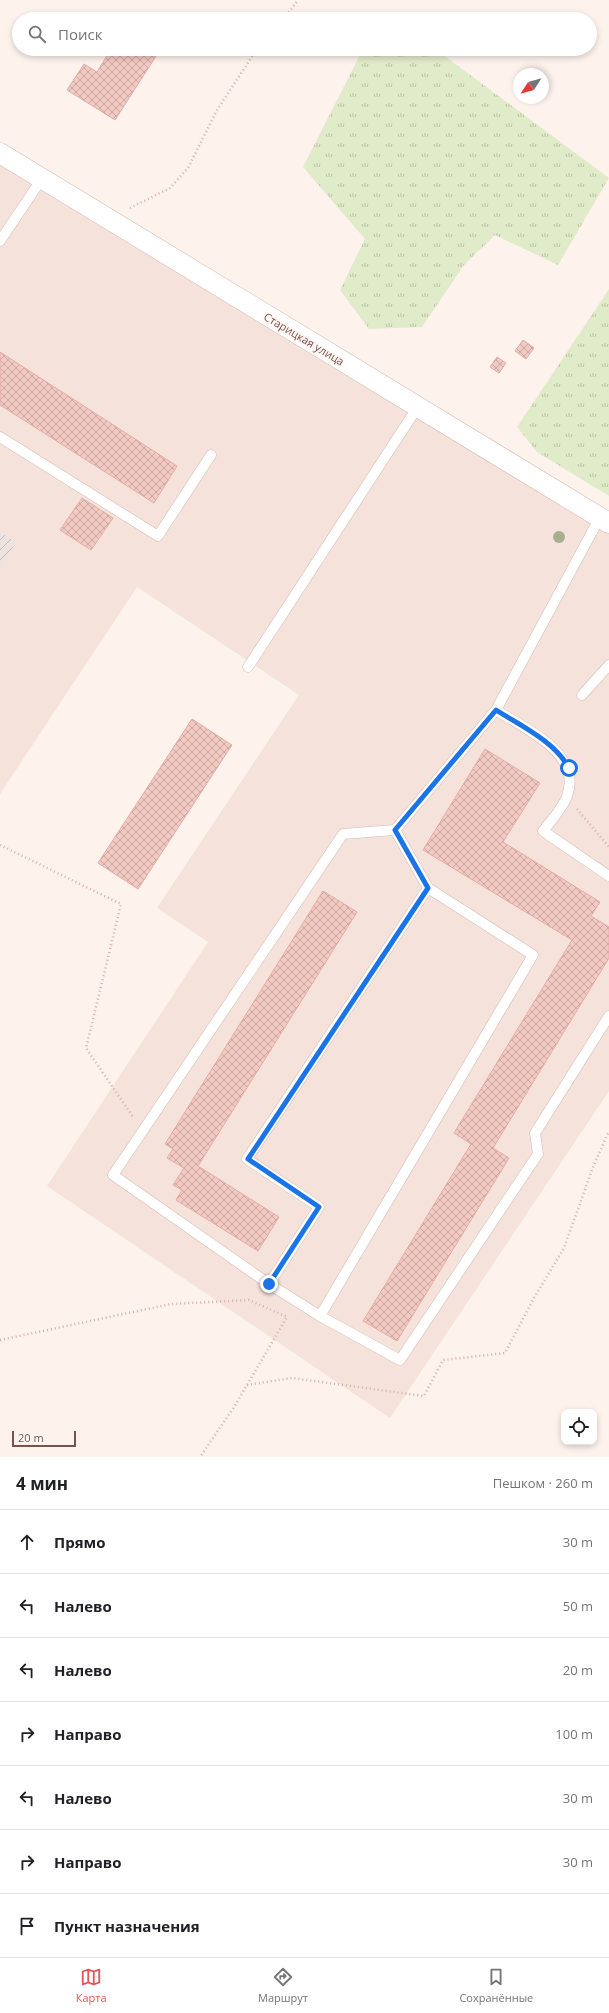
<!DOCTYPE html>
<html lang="ru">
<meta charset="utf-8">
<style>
:root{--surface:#fff;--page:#f6f6f6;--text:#202124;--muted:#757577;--line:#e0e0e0;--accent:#e55357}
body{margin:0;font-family:"Open Sans",sans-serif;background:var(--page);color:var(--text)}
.controls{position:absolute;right:12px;bottom:12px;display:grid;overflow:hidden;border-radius:8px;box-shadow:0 2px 6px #0003}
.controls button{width:36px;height:36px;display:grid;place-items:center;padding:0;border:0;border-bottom:1px solid var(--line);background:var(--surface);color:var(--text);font:20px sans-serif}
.compass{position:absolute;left:513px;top:68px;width:36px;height:36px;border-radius:50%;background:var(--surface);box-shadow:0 2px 6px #0003;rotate:234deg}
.scale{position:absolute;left:12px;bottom:10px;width:64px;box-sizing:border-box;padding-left:4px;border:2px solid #79524e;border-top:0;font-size:11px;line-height:14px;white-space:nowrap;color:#79524e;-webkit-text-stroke:3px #fff7f3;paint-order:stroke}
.stop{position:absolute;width:12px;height:12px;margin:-9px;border:3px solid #1a73e8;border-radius:50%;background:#fff}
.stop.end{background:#1a73e8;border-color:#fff;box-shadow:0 1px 4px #0008}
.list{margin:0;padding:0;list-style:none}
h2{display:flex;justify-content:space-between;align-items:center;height:52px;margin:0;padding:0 16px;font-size:17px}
h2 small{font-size:13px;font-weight:400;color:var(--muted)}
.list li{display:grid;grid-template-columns:26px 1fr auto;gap:12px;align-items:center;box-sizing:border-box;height:64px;padding:0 16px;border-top:1px solid var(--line)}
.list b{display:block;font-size:15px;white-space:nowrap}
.list em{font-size:13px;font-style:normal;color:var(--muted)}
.icon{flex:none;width:22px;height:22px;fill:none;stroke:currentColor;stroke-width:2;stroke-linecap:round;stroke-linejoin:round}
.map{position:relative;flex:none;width:609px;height:1457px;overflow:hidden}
.search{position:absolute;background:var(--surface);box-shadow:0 2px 6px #0003;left:12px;right:12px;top:12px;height:44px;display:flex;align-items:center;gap:10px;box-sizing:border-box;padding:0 14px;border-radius:22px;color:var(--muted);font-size:15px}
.sheet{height:500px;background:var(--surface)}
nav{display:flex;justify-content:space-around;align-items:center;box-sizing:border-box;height:56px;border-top:1px solid var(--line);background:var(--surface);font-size:11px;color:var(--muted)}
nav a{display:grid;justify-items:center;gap:2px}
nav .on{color:var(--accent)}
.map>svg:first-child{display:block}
</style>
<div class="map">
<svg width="609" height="1457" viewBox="0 0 609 1457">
<defs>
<pattern id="industrial-furrows" width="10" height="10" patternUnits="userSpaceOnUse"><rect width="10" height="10" fill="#ede3e1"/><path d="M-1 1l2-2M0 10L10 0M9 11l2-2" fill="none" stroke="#c5bbb9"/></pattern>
<pattern id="grass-tufts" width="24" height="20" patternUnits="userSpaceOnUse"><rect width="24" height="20" fill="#e0ebc9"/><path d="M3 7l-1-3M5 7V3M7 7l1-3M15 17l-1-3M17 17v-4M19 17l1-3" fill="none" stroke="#bac1a5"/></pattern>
<pattern id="building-cross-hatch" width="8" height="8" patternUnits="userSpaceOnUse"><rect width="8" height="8" fill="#f2cac3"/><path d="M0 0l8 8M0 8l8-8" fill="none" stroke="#c9a7a1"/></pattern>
</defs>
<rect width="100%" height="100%" fill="#fdf2ec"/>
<path fill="#f5e2da" d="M0,157L609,534V1091L390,1418L47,1186L208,942L157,908L299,695L137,587L0,794Z"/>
<path fill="url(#industrial-furrows)" d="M0,532L16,542L0,569Z"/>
<path fill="url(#grass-tufts)" d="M363,49H435L609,178L558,265L495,235L464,265L422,327L369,329L340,290L365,239L303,167Z
M609,289V496L537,452L517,427Z"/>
<path fill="url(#building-cross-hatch)" stroke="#e5aca4" d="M111,49H152L158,53L115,120L67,90L84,64L97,72Z
M523,340L534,348L526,359L515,351Z
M0,352L177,466L154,503L0,405Z
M497,357L506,363L499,373L490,367Z
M82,498L113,518L91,550L60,530Z
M192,719L232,745L138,889L98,863Z
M485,749L540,783L503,842L600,902L591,916L609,927V958L493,1148L509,1158L397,1341L363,1321L471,1144L454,1133L572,940L423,850Z
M323,891L357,912L198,1166L279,1217L258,1251L176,1200L182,1190L173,1185L184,1168L167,1158L173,1149L165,1144Z"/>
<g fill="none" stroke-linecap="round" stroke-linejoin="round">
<g stroke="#d2b9b3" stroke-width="11">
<path id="service" d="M0,241L41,180
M0,437L158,536L211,455
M599,519L496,710L395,830L343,834L113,1175L269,1284L320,1316L400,1360L538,1154L535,1133L609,1016
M248,667L417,408
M582,695L609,665
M496,710C525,729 583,753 567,796C563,808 551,821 543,831L609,876
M269,1284L319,1207L247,1159L428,888L395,830
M320,1316L533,955L428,888"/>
</g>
<g stroke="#d2b9b3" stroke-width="21">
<path id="minor" d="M0,153L609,523"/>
</g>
<path stroke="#d8ada6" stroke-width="2.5" stroke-dasharray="1 3" stroke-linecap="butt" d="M284,19L298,0
M130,208L170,188L188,168L217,110L257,49
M577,809L609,847
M0,845L121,904L86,1048L133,1117
M0,1340L171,1304L249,1300L287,1317L234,1407L200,1457
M247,1385L292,1378L424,1396L443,1360L505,1353L534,1298L564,1248L593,1167L609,1131"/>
<use href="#service" stroke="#fff" stroke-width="10"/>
<use href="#minor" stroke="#fff" stroke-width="20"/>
</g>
<circle fill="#a7af8e" cx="559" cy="537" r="6"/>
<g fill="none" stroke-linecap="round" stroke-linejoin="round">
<path stroke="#1a73e8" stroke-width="5" d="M269,1284L319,1207L248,1159L428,888L395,830L496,710C521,726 554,741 569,768"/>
</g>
<g text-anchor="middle" stroke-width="4" stroke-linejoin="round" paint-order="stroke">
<g font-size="11" fill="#79524e" stroke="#fff7f3">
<text transform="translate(304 339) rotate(31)" y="4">Старицкая улица</text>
</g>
</g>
</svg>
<div class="controls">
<button><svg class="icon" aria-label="locate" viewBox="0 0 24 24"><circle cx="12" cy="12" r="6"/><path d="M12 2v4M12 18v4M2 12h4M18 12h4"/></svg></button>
</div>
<svg class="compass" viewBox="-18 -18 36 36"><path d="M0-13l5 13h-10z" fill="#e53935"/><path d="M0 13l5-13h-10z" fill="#757577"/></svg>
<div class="scale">20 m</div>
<div class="stop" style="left:569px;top:768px"></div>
<div class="stop end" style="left:269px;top:1284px"></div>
<div class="search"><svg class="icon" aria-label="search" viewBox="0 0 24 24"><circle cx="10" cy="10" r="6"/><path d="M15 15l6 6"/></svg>Поиск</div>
</div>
<section class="sheet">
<h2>4 мин<small>Пешком · 260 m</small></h2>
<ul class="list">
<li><svg class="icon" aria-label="ahead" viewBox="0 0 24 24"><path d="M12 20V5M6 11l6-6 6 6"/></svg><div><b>Прямо</b></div><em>30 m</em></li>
<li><svg class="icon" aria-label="left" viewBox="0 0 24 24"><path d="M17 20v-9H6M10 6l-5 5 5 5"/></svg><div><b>Налево</b></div><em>50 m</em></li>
<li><svg class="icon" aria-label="left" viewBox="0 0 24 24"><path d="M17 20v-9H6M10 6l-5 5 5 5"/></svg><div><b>Налево</b></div><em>20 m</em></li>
<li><svg class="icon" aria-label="right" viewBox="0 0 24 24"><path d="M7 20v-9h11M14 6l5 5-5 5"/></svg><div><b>Направо</b></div><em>100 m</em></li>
<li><svg class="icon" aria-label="left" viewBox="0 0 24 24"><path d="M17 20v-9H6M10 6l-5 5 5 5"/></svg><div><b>Налево</b></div><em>30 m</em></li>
<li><svg class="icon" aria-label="right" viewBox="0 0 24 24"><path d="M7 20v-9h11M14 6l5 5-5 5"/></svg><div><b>Направо</b></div><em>30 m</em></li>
<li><svg class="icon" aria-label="arrive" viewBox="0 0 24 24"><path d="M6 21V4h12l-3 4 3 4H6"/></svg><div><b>Пункт назначения</b></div></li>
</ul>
</section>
<nav>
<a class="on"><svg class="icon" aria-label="map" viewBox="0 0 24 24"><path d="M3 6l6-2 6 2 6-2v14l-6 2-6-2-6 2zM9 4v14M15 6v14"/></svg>Карта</a>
<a><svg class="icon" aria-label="directions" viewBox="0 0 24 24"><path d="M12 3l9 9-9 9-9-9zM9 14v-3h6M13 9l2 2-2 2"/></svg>Маршрут</a>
<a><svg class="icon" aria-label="saved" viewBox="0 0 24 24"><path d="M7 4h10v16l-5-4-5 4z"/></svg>Сохранённые</a>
</nav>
